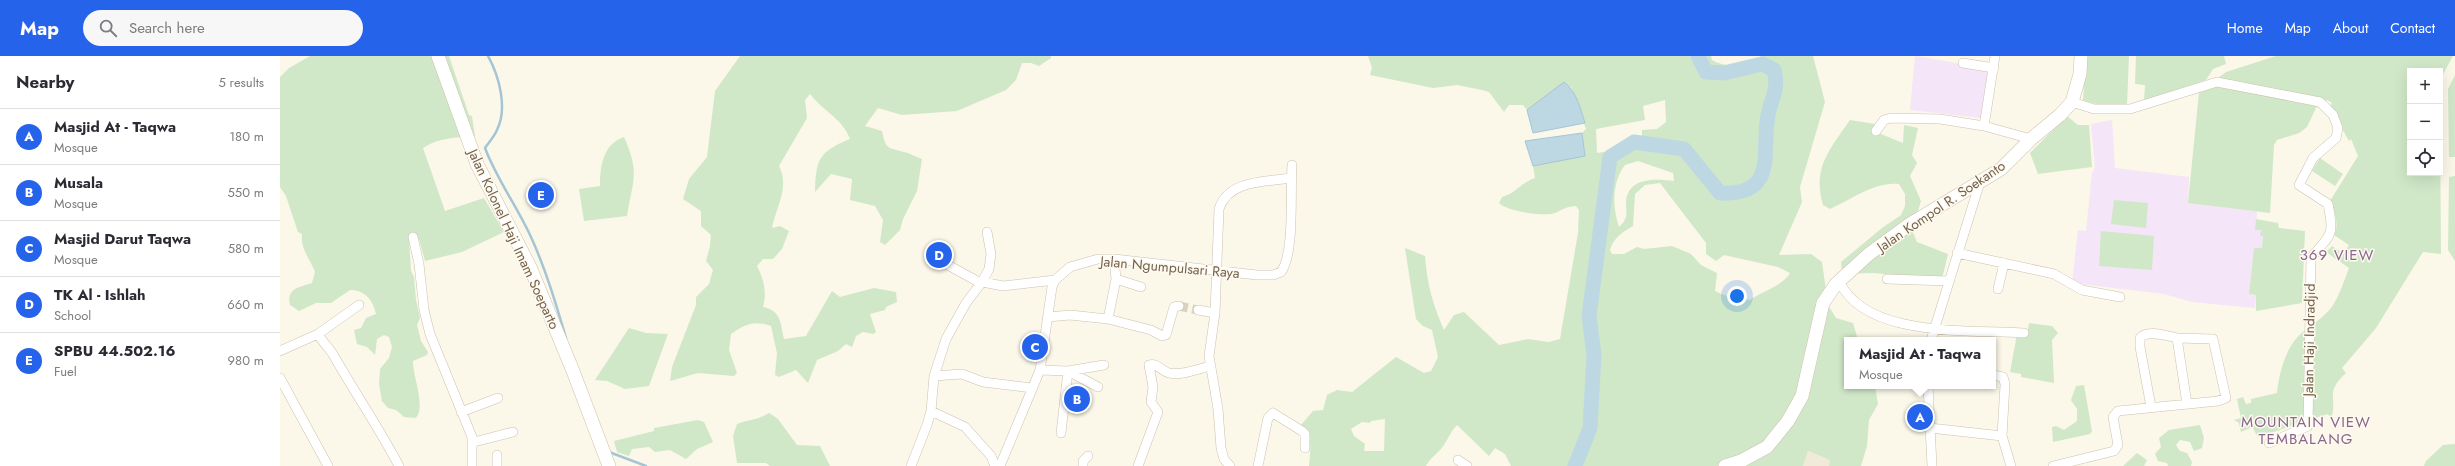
<!DOCTYPE html>
<meta charset="utf-8">
<style>
:root{--surface:#fff;--page:#f7f7f7;--text:#2b2b33;--muted:#7c7c81;--line:#e1e1e2;--accent:#2563eb}
body{margin:0;font-family:Jost,sans-serif;background:var(--page);color:var(--text)}
.controls{position:absolute;right:12px;top:12px;display:grid;overflow:hidden;border-radius:0px;box-shadow:0 4px 16px #0002}
.controls button{width:36px;height:36px;display:grid;place-items:center;padding:0;border:0;border-bottom:1px solid var(--line);background:var(--surface);color:var(--text);font:20px sans-serif}
.you{position:absolute;left:1457px;top:240px;width:14px;height:14px;margin:-10px;border:3px solid #fff;border-radius:50%;background:#1a73e8;box-shadow:0 0 0 6px #1a73e833}
.badge{display:grid;place-items:center;width:26px;height:26px;border-radius:50%;background:var(--accent);color:#fff;font-size:13px;font-weight:700}
.pin{position:absolute;translate:-50% -50%;border:2px solid #fff;box-shadow:0 1px 4px #0006}
.popup{position:absolute;left:1564px;top:281px;width:152px;height:52px;box-sizing:border-box;display:grid;place-content:center;border-radius:0px;background:var(--surface);filter:drop-shadow(0 1px 3px #0005);font-size:13px;white-space:nowrap;color:var(--muted)}
.popup b{font-size:15px;color:var(--text)}
.popup::after{content:'';position:absolute;left:50%;top:100%;margin-left:-8px;border:8px solid transparent;border-top-color:var(--surface)}
.list{margin:0;padding:0;list-style:none}
h2{display:flex;justify-content:space-between;align-items:center;height:52px;margin:0;padding:0 16px;font-size:17px}
h2 small{font-size:13px;font-weight:400;color:var(--muted)}
.list li{display:grid;grid-template-columns:26px 1fr auto;gap:12px;align-items:center;box-sizing:border-box;height:56px;padding:0 16px;border-top:1px solid var(--line)}
.list b{display:block;font-size:15px;white-space:nowrap}
.list p{margin:0;font-size:13px;white-space:nowrap;color:var(--muted)}
.list em{font-size:13px;font-style:normal;color:var(--muted)}
.icon{flex:none;width:22px;height:22px;fill:none;stroke:currentColor;stroke-width:2;stroke-linecap:round;stroke-linejoin:round}
.map{position:relative;flex:none;width:2175px;height:410px;overflow:hidden}
header{display:flex;align-items:center;gap:24px;box-sizing:border-box;height:56px;padding:0 20px;background:var(--accent);color:#fff}
header strong{font-size:19px}
nav{display:flex;gap:22px;margin-inline-start:auto;font-size:14px}
.search{width:280px;height:36px;background:var(--page);display:flex;align-items:center;gap:10px;box-sizing:border-box;padding:0 14px;border-radius:22px;color:var(--muted);font-size:15px}
main{display:flex}
aside{flex:1;background:var(--surface)}
.map>svg:first-child{display:block}
</style>
<header>
<strong>Map</strong>
<div class="search"><svg class="icon" aria-label="search" viewBox="0 0 24 24"><circle cx="10" cy="10" r="6"/><path d="M15 15l6 6"/></svg>Search here</div>
<nav><a>Home</a><a>Map</a><a>About</a><a>Contact</a></nav>
</header>
<main>
<aside>
<h2>Nearby<small>5 results</small></h2>
<ul class="list">
<li><span class="badge">A</span><div><b>Masjid At - Taqwa</b><p>Mosque</p></div><em>180 m</em></li>
<li><span class="badge">B</span><div><b>Musala</b><p>Mosque</p></div><em>550 m</em></li>
<li><span class="badge">C</span><div><b>Masjid Darut Taqwa</b><p>Mosque</p></div><em>580 m</em></li>
<li><span class="badge">D</span><div><b>TK Al - Ishlah</b><p>School</p></div><em>660 m</em></li>
<li><span class="badge">E</span><div><b>SPBU 44.502.16</b><p>Fuel</p></div><em>980 m</em></li>
</ul>
</aside>
<div class="map">
<svg width="2175" height="410" viewBox="0 0 2175 410">
<rect width="100%" height="100%" fill="#fbf7e9"/>
<path fill="#f2ead8" d="M1528,395L1551,404L1549,410H1523Z"/>
<path fill="#f4e5f8" d="M1635,0L1712,13L1701,62L1630,54Z
M1832,64L1835,112L1909,121L1908,147L1977,155L1976,173L1981,174L1983,180L1982,193L1974,192L1969,238L1976,239L1975,252L1912,246L1884,238L1792,227L1798,174L1806,175L1812,117L1815,111L1811,68Z"/>
<path fill="#d0e8c8" fill-rule="evenodd" d="M30,0H169L189,59L192,60L195,80C176,82 159,81 143,92L165,155L204,142L224,176L182,196L145,205L139,183L131,180L129,183L131,215L134,221L136,244L140,262L137,269L141,285L148,296L147,299L133,305C132,317 147,354 135,362L124,361L116,354L108,352L102,345L99,328L100,313L109,302L112,291L109,281L104,279L97,283L95,299L87,291L77,288L74,274L81,272L86,262L96,258C93,244 85,234 70,234L51,247H36L19,255L10,249C6,232 20,231 32,227L35,216C30,203 20,192 22,178L18,176L6,140L0,131V21L9,12Z
M460,0H771V2L759,10L751,7H742L736,24L726,34L677,55L622,59L598,52L585,70L602,75C606,94 607,91 624,96C630,97 636,101 642,103L637,135L623,163L620,174L605,189L600,186L603,164L595,150L570,144L572,123L551,118L535,136C536,102 539,96 570,83C563,63 543,55 530,38L525,44L527,62L499,110C510,131 496,151 492,172L500,170L509,175L502,193L493,203H483L477,210C484,223 487,237 483,251C502,255 500,267 504,283L526,280L552,235L560,241L594,232L616,236L617,246L606,251L605,254L590,258L596,276L593,278L583,276L576,280L572,291L566,288L558,295L537,304L528,327L516,314L499,321L495,319L497,297L491,270C474,264 465,268 451,278L449,294L457,317L454,320L418,317L390,325L392,311L416,249V241L429,228L433,214L426,205L430,190L431,179L421,170V155L403,143L409,123L427,101L435,35Z
M1088,0H1431L1432,4C1450,14 1466,8 1482,0C1488,0 1524,0 1533,0L1545,46L1520,131L1522,146L1499,199L1531,198L1542,206L1548,249L1556,262L1573,267L1578,284H1567V330H1595L1598,348L1589,364L1587,390L1581,410H1549L1550,404L1528,395L1523,410H1231L1225,398L1215,392L1209,400L1177,369C1169,377 1166,389 1158,396C1153,401 1150,403 1146,410H1029C1030,394 1034,380 1020,370L1033,355L1043,354L1047,339L1057,334L1072,336L1116,301L1144,317L1151,315L1158,301L1152,274L1143,270L1136,263L1125,192L1145,200C1147,228 1153,249 1164,274L1174,259L1184,256L1219,289L1248,283L1269,286L1280,283L1298,177L1299,154L1296,150C1284,151 1285,153 1275,157C1265,161 1226,155 1219,147L1222,141C1235,138 1242,126 1255,122L1253,110L1305,99L1302,77L1306,73L1291,31L1274,34L1247,54L1243,49H1229L1224,56L1209,36L1202,34L1177,29L1153,32L1090,19L1092,12ZM1385,44L1386,66L1377,73L1362,74V81L1352,84L1325,99L1324,96L1317,97L1316,73L1365,64L1363,50ZM1358,105L1393,117L1394,125C1377,123 1348,120 1346,146C1346,157 1349,162 1339,171C1332,150 1332,126 1345,109ZM1380,127L1426,187V198L1436,205L1444,199L1498,211L1510,217C1503,230 1482,235 1470,244C1457,242 1446,241 1435,235L1437,217L1421,209L1411,198L1392,190L1364,193L1357,191L1344,198H1332L1330,194C1333,182 1343,176 1353,170L1355,138L1365,129ZM1105,363L1104,395H1084L1085,388L1074,380L1071,373L1082,366L1090,367L1091,365Z
M1806,0H1849L1847,48H1816L1803,44Z
M1856,0H1944L1946,8L1933,13L1926,24L1864,44L1865,29L1855,28Z
M1996,0H2173L2160,24V15H2130V117H2160V73L2161,198L2143,196L2096,272L2062,312L2066,317C2044,337 2058,341 2051,364L2048,358L1978,381L1972,371L1961,376L1959,367L1954,364L1961,362L1957,343L1963,341L1966,348L1971,347V343L1997,337C1999,317 2006,289 2023,276C2032,268 2043,262 2051,252C2059,241 2064,225 2069,212L2046,196L2052,190L2064,198L2069,189L2054,179C2060,170 2054,153 2050,145L2078,100L2071,83L2069,85L2050,51L2052,47L2047,44L2037,50L2027,71L2019,77L1997,84L1994,89L1990,157L1908,147L1919,36L1946,16Z
M2175,19V101H2169L2168,33Z
M1787,60L1798,69H1809L1812,111L1758,118L1750,97Z
M1570,64L1595,68L1601,78L1623,87L1624,69L1638,72L1632,99L1637,107L1630,120L1641,145L1632,174L1637,186L1668,198L1662,223L1593,217L1562,218L1561,206L1602,172L1621,159L1625,150V138L1619,128C1593,126 1573,143 1550,153L1543,149C1532,112 1550,93 1570,64Z
M344,81C360,117 353,123 347,160L304,165L299,133L320,130C320,110 323,88 344,81Z
M2040,102L2063,118L2055,130L2032,115Z
M2175,120V205L2168,194L2169,121Z
M1834,144L1868,147L1866,172L1831,168Z
M1976,163L1998,167L1999,172L2025,175L2022,247L1976,255V239L1969,238L1974,192H1982L1983,180H1980L1981,174H1975Z
M1821,175L1874,180L1872,214L1819,210Z
M1749,267L1772,270L1778,277L1772,284L1774,327L1741,321V318L1730,316L1737,278L1747,279Z
M349,272L366,277L388,278L369,330L345,333L327,325L315,324Z
M1804,329L1812,375L1810,378L1773,386L1772,371L1776,370L1784,374L1797,365V353L1791,344L1796,330Z
M489,357L498,363L517,389L540,390L550,410H490L486,407H457L453,380L457,368C470,363 476,365 489,357Z
M418,364L424,366L433,386L417,393L406,403L390,394L375,396L369,391L352,393L349,400L337,396L334,385L374,375V372Z
M1920,369L1924,382L1922,392L1914,395L1910,386L1900,384L1896,389L1900,395L1907,397L1912,406L1911,410H1888L1887,407L1878,405L1875,398L1881,391L1879,382L1889,374Z
M2175,388V410H2144L2146,405L2163,389Z
M1857,397L1867,404L1864,410H1843Z"/>
<path fill="#bed8e3" stroke="#a5c5d4" d="M1284,26C1297,36 1300,52 1305,67L1253,77L1247,54Z
M1302,77L1305,100L1253,110L1245,85Z"/>
<g fill="none" stroke-linecap="round" stroke-linejoin="round">
<path stroke="#a5c5d4" stroke-width="2.5" d="M208,0C219,20 228,52 217,74C214,81 209,86 205,92C217,124 237,150 251,181C266,214 276,248 286,282
M329,396L366,410"/>
<path stroke="#bed8e3" stroke-width="15" d="M1295,410L1310,372L1314,299L1309,260L1330,101L1354,86L1404,93L1440,137C1499,140 1481,95 1488,59C1492,40 1499,34 1494,14L1482,8L1444,17L1426,16L1418,0"/>
<path stroke="#d9d2c2" stroke-width="9" stroke-dasharray="9 4.5" stroke-linecap="butt" d="M899,250L918,254"/>
<g stroke="#ccc1b0" stroke-width="10">
<path id="minor" d="M1715,0L1704,70L1751,83
M1683,7L1714,12
M1792,46L1814,53H1850L1937,26L2040,46L2053,59L2058,72L2056,82L2033,102L2019,129L2048,148C2055,182 2050,178 2031,202L2028,370L1989,387
M1596,75L1604,64L1611,62L1660,63L1704,70
M133,181L139,208L144,254L150,278L192,381V410
M1677,197L1774,218L1802,234L1840,241
M834,203L836,223
M666,208L697,225L723,230L775,224
M1607,223L1668,225
M1559,225C1586,283 1691,273 1744,277
M861,231L836,223L828,263L871,274L882,280L886,279L894,251L899,250
M1718,233L1724,207
M79,249L38,278C42,286 49,291 54,300C75,337 99,372 119,410
M918,254L935,257L939,153C948,124 985,126 1011,122
M935,257L929,300L938,353L941,392L944,403L950,410
M768,261L790,259L828,263
M1651,284L1700,126
M0,295L38,278
M760,314L788,315L824,309
M1713,319L1723,321L1725,328L1722,380L1731,410
M654,320L682,318L703,326L752,332
M0,322L48,410
M1648,330L1652,410
M1871,351L1860,291V282C1867,273 1887,280 1897,282L1907,348
M651,355L685,371L711,400L715,410
M181,356L218,342
M1650,372L1722,380
M781,377L788,315L818,331
M194,386L233,376
M217,399V410
M1178,404L1187,410
M631,410L647,369L651,355L654,320L666,283L686,247L702,226L709,213L711,198L707,176
M720,410L760,314L772,231L775,224L790,211L818,203H834L977,219H993L1001,216C1015,197 1010,135 1012,109
M803,410V405L808,400
M858,410L878,356L871,346L873,331L869,309C877,306 881,315 889,317C901,320 918,313 930,310
M978,410L988,362L993,357L1022,375L1025,378V392
M1773,410L1834,395L1838,389L1833,361L1838,355L1938,345L1946,342L1933,283L1897,282"/>
</g>
<g stroke="#cfc2ad" stroke-width="14">
<path id="secondary" d="M158,0L197,108L250,211L293,315L329,410
M1445,410L1461,405L1487,391L1508,365L1522,340L1543,247L1556,228L1589,198L1630,168L1721,113L1751,83L1780,59L1792,46L1800,18L1801,0"/>
</g>
<use href="#minor" stroke="#fff" stroke-width="9"/>
<use href="#secondary" stroke="#fff" stroke-width="13"/>
</g>
<g text-anchor="middle" stroke-width="3" stroke-linejoin="round" paint-order="stroke">
<g font-size="14" fill="#74624e" stroke="#fefaef">
<text transform="translate(1661 150) rotate(-34)" y="5">Jalan Kompol R. Soekanto</text>
<text transform="translate(234 183) rotate(65)" y="5">Jalan Kolonel Haji Imam Soeparto</text>
<text transform="translate(890 211) rotate(5)" y="5">Jalan Ngumpulsari Raya</text>
<text transform="translate(2029 284) rotate(-89)" y="5">Jalan Haji Indradjid</text>
</g>
<g font-size="15" letter-spacing="1" fill="#89668f" stroke="#fefaef">
<text x="2057" y="204">369 VIEW</text>
<text x="2026" y="371">MOUNTAIN VIEW<tspan x="2026" dy="17">TEMBALANG</tspan></text>
</g>
</g>
</svg>
<div class="controls">
<button>+</button>
<button>−</button>
<button><svg class="icon" aria-label="locate" viewBox="0 0 24 24"><circle cx="12" cy="12" r="6"/><path d="M12 2v4M12 18v4M2 12h4M18 12h4"/></svg></button>
</div>
<div class="you"></div>
<div class="pin badge" style="left:1640px;top:361px">A</div>
<div class="popup"><b>Masjid At - Taqwa</b>Mosque</div>
<div class="pin badge" style="left:797px;top:343px">B</div>
<div class="pin badge" style="left:755px;top:291px">C</div>
<div class="pin badge" style="left:659px;top:199px">D</div>
<div class="pin badge" style="left:261px;top:139px">E</div>
</div>
</main>
